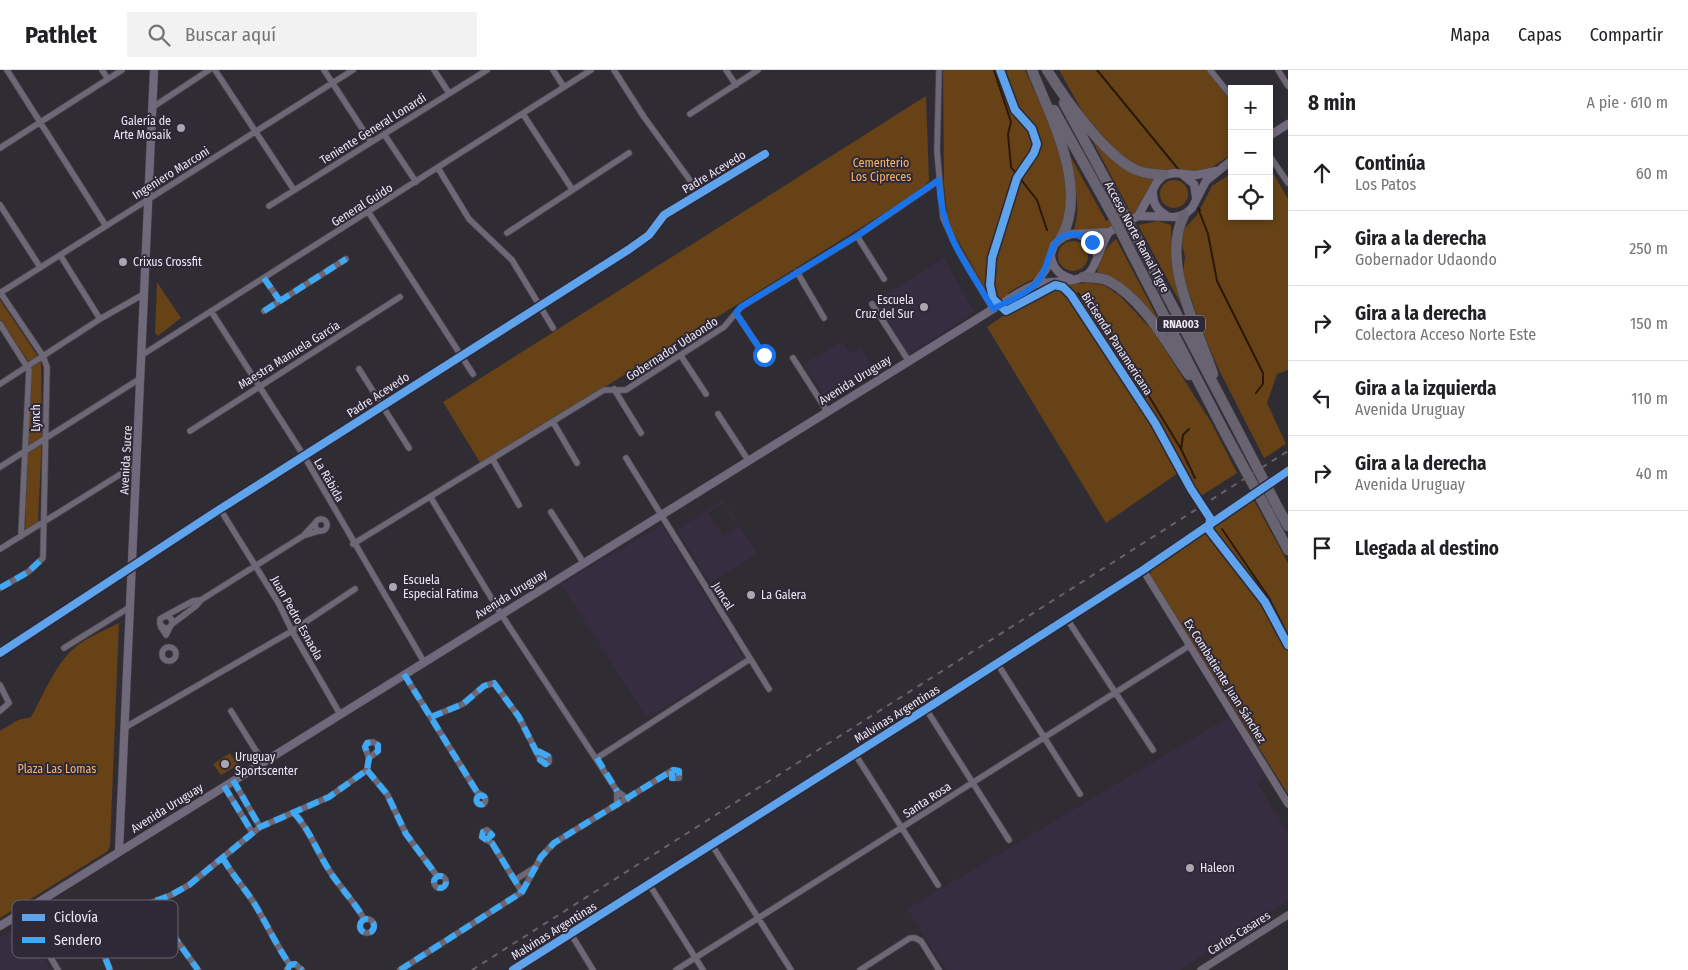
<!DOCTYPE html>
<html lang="es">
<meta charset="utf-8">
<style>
:root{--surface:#fff;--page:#f2f2f2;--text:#202124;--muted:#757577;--line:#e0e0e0}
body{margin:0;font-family:"Fira Sans Condensed",sans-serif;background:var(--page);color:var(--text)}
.controls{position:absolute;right:15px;top:15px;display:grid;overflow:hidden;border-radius:0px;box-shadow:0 2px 8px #0003}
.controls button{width:45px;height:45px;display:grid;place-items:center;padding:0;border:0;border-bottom:1px solid var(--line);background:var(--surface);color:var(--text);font:25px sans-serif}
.stop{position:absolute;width:15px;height:15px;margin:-11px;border:4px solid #1a73e8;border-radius:50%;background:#fff}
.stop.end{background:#1a73e8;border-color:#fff;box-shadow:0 1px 5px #0008}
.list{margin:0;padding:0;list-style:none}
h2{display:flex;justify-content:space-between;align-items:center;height:65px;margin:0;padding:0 20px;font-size:21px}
h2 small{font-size:16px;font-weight:400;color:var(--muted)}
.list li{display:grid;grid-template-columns:32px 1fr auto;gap:15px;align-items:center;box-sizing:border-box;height:75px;padding:0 20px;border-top:1px solid var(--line)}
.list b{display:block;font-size:19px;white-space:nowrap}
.list p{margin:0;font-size:16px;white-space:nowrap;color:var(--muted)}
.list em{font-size:16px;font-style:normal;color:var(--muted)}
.icon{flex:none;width:28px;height:28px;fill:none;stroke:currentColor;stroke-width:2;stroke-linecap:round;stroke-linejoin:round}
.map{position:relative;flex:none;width:1288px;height:900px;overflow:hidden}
header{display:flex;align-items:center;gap:30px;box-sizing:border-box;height:70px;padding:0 25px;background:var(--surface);border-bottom:1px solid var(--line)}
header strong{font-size:24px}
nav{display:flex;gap:28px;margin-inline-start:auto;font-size:18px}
.search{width:350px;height:45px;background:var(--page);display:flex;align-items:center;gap:12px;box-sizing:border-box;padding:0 18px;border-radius:0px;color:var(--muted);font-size:19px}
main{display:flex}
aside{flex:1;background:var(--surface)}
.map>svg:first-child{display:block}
</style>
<header>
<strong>Pathlet</strong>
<div class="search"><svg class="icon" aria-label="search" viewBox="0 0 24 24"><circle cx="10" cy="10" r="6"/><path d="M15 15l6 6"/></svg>Buscar aquí</div>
<nav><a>Mapa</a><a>Capas</a><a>Compartir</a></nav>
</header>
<main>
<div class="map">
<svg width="1288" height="900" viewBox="0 0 1288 900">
<rect width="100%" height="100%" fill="#2f2c34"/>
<path fill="#362e40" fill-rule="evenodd" d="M944,188L974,242L908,285L874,232Z
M842,271L850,284L861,278L876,302L830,331L826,329L804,294Z
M723,430L757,483L711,513L677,460ZM723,433L738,457L723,466L708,443Z
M662,455L743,588L647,648L561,514Z
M1229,647L1266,707L1257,713L1288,763V831L1180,900H946L907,839Z
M24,853L51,900H0V868Z"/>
<path fill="#664216" d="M943,0H1025C1041,35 1058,70 1067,108C1070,119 1063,129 1069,141L1049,188L1036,208L1027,212L1009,222L1007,226L994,231L990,227L948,153L944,114Z
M1059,0H1207L1232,29V84L1206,101L1163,103L1140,100L1122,87L1085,46Z
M926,26L929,111L918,122L481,394L443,332Z
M1085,57L1103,78L1157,107L1134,145L1113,158L1073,162C1083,137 1073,106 1067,80L1106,151L1129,139Z
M1269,96L1288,129V300L1277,304L1267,333L1286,374L1264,388L1219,300L1201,258L1183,204L1185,187L1181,169L1184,159L1197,145L1212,116L1232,103V146H1269Z
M1160 124a14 14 0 1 1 28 0a14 14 0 1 1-28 0Z
M1158,151L1171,155L1172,181L1189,249L1138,155Z
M1116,169L1175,281L1149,246L1097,204C1098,189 1105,178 1116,169Z
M1058 186a15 15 0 1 1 30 0a15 15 0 1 1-30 0Z
M157,212L181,248L158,266L155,263Z
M1088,213L1104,215L1120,226L1153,261L1211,352L1237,403L1193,431L1178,403L1106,453L987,257L1048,215Z
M0,230L41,291L42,367L38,452L25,461L31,295L0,249Z
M1252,427L1288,493V724L1150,505L1152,496Z
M119,553L110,776L108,781L0,848V661L18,650L31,647C43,626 54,597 72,580C85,568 103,561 119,553Z
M230,683L238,695L221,705L213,694Z"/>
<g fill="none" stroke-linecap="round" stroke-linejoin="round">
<path stroke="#2b1906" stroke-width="2" d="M994,0L1011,52L1008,64L1011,97L1037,130L1047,160
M1097,0L1179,100
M1200,140L1198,138L1208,164L1217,211L1263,303V314L1256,323
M1078,223L1119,277L1181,379
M1189,359L1183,365L1181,379L1195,408
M1222,459L1269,528L1288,566"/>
<g stroke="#49474e" stroke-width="7">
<path id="minor" d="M7,0L106,156
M102,0L108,9
M215,0L294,120
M324,0L371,72
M434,0L449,23
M553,0L564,17
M614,0L644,47L700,124
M726,0L736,15
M939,0L937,81L943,148L957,178L993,239
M1210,0L1232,27
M1278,0L1288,16
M153,37L209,0
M523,44L572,119
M690,44L758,0
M384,64L416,112
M0,78L122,0
M1269,85L1288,113
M438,98L469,149L512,190L553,258
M0,135L40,197
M269,136L487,0
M369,143L473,304
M507,163L629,83
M857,166L884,209
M60,185L100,249
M797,202L824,248
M264,208L280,231
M0,222L43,286L47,297L43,488L28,502L0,518
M0,223L353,0
M872,234L908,290
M211,241L304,386L424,592
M264,241L346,189
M736,243L764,285
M0,254L29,300L21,466
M142,285L591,0
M681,286L706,324
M793,288L827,341
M359,299L409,378
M0,314L100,249L144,224
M614,319L641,363
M718,344L748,390
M553,352L577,393
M190,361L400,227
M626,388L769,619
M493,390L519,435
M0,397L141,308
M431,428L501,544L617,721
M220,439L279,534L292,561L340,644
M551,442L583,492
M315 455a6 6 0 1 1 12 0a6 6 0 1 1-12 0Z
M314,454L303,466L319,461
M353,474L604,320H626L632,316L724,257L741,237L857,166L939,110
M0,479L124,402L137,397
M201,530L303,466
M167,545L193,531L201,530L196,536L172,554
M1067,549L1153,680
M161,557L166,565L173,551L167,545L160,549V554L164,558H169
M162 584a7 7 0 1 1 14 0a7 7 0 1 1-14 0Z
M64,578L130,537
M0,583L220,439L628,180L649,165L664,145L765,84
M997,593L1080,724
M404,604L477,722L483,726
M0,615L9,633L0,641
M926,639L1009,770
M231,641L263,692
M431,647L463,634L484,616L494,613L519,647L540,689
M124,658L292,561L355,519
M538,681L549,687V692L545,694L540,689L545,685
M855,684L938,815
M597,688L750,589
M367,700L387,724L406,764L437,806
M233,710L260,757
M224,716L252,762
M476.5 730a4.5 4.5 0 1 1 9 0a4.5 4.5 0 1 1-9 0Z
M617,735V721L628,729
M294,743C309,759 315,777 326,795C337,815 353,829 364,849
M486,770L492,765L487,760L483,762L482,767L492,773L522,822
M712,775L791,900
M223,788C232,805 244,817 254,833C267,854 276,875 290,895
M434 812a6 6 0 1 1 12 0a6 6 0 1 1-12 0Z
M515,810L534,798
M649,814L703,900
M157,830L173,865L198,900
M23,841L58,900
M360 856a7 7 0 1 1 14 0a7 7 0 1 1-14 0Z
M571,864L593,900
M98,871L86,869L81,863L84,859L98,860
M110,900L97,867L100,857L120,845L171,825L189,815L260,757L329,727L367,700L369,688L365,677L367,673L373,672L378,675V681L369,688
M287,900L290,895L295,894L302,900
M400,900L522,822L541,787L554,773L673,700L679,701V708H672V701
M676,900L1189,576
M860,900L910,868H915L921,871L939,900"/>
</g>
<g stroke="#49474e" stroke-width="8">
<path id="tertiary" d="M1143,500L1288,734
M513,900L926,639L1143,500L1288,401
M1201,900L1288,845"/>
</g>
<g stroke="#49474e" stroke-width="9">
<path id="secondary" d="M1269,66L1288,54
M1183,105L1194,114L1196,127
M1153,120C1152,131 1156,140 1166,145
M1138,146L1175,147L1184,145L1192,138L1206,111L1232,90
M1080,165L1092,172L1097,185
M1051,187C1053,198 1059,205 1070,208
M1035,215L1046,199L1054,175L1061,168L1071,164L1109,162L1138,146L1157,112L1164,105L1174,103L1196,105L1216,101
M119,781L154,0
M0,856L993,239C1007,231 1022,219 1037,214C1052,210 1077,214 1089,203C1096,197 1101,174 1109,162"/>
</g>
<g stroke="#49474e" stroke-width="11">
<path id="motorway" d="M1032,0C1051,48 1089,118 1061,168
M1047,0C1065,29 1104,84 1134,99C1143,104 1154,104 1164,105
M1064,33L1122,140
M1054,40L1113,146
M1184,145C1160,193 1198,258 1213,304
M1140,174L1236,357
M1130,180L1225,363
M1083,207C1092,208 1101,207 1109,211C1145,231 1166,273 1189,305
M1277,436L1288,456
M1268,442L1288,480"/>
</g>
<use href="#minor" stroke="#6e6776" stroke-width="5.5"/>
<use href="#tertiary" stroke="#6e6776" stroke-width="7"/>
<use href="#secondary" stroke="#70687b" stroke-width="8"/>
<use href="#motorway" stroke="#686370" stroke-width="10"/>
<path stroke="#66626d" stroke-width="2" stroke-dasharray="6 6" stroke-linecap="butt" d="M472,900L1288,381"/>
<g stroke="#49474e" stroke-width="11" stroke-linecap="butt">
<path id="motorway-bridge" d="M1122,140L1140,174
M1113,146L1130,180
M1236,357L1277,436
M1225,363L1268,442"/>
</g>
<use href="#motorway-bridge" stroke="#686370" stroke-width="10"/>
<path stroke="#3fa9f5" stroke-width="6" stroke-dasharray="12 6" stroke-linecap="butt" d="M264,208L280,231
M264,241L346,189
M0,518L28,502L43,488
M404,604L477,722L483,726
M431,647L463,634L484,616L494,613L519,647L540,689
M538,681L548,686L549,690L546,694L540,690L543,685
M597,688L617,721
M367,700L387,724L406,764L437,806
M233,710L260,757
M224,716L252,762
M476.5 730a4.5 4.5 0 1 1 9 0a4.5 4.5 0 1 1-9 0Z
M294,743C309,759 315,777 326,795C337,815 353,829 364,849
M486,770L492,765L487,760L483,762L482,767L492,773L522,822
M223,788C232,805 244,817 254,833C267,854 276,875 290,895
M434 812a6 6 0 1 1 12 0a6 6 0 1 1-12 0Z
M157,830L173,865L198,900
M360 856a7 7 0 1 1 14 0a7 7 0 1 1-14 0Z
M98,871L86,869L81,863L84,859L98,860
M110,900L97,867L100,857L120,845L171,825L189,815L260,757L329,727L367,700L369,688L365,677L367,673L373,672L378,675V681L369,688
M287,900L290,895L295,894L302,900
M400,900L522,822L541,787L554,773L673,700L679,701V708H672V701"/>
<g stroke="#2e2837" stroke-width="11">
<path id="cycleway" d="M1000,0L1015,40L1032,59L1037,74L1034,83L1017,108L992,188L990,215L993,229L1006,241L1055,215L1063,217L1071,225L1155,353L1191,419L1210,448L1209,460L1265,532L1288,575
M0,583L220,439L628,180L649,165L664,145L765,84
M513,900L926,639L1143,500L1288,401"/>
</g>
<use href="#cycleway" stroke="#60a3ed" stroke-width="8"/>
</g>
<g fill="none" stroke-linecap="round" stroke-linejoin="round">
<path stroke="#1a73e8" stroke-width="6" d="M764,285L736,243L741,237L857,166L939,110C940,163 967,195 993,239C1006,232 1027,224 1037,213C1047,202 1047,187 1055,174C1063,161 1082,162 1092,172"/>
</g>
<g fill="#aaa6b0" stroke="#2e2837" stroke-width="2">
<circle cx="181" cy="58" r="5"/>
<circle cx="123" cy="192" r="5"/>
<circle cx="924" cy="237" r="5"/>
<circle cx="393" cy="517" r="5"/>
<circle cx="751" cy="525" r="5"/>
<circle cx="225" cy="694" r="5"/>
<circle cx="1190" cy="798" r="5"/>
</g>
<g text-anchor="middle" stroke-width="4" stroke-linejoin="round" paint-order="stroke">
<rect fill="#2e2837" stroke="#b3aeba" stroke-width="1" x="1157" y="245.5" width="48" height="17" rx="4"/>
<g font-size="11" font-weight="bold" fill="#ece8f2">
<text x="1181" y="258">RNA003</text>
</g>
<g font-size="12" fill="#ece8f2" stroke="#2e2837" text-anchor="start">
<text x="171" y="55" text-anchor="end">Galería de<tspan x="171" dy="14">Arte Mosaik</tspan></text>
<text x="133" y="196">Crixus Crossfit</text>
<text x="914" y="234" text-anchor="end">Escuela<tspan x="914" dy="14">Cruz del Sur</tspan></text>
<text x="403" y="514">Escuela<tspan x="403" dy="14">Especial Fatima</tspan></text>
<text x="761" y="529">La Galera</text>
<text x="235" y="691">Uruguay<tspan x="235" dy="14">Sportscenter</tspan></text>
<text x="1200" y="802">Haleon</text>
</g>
<g font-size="12" fill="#ece8f2" stroke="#2e2837">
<text transform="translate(373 59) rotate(-32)" y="4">Teniente General Lonardi</text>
<text transform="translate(714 102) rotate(-31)" y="4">Padre Acevedo</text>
<text transform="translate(171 103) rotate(-32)" y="4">Ingeniero Marconi</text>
<text transform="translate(362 135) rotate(-32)" y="4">General Guido</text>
<text transform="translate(1137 167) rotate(62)" y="4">Acceso Norte Ramal Tigre</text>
<text transform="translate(1117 274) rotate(57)" y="4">Bicisenda Panamericana</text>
<text transform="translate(672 279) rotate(-33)" y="4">Gobernador Udaondo</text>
<text transform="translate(289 285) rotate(-32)" y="4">Maestra Manuela García</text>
<text transform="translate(855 310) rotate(-32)" y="4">Avenida Uruguay</text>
<text transform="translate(378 325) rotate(-33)" y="4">Padre Acevedo</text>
<text transform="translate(36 348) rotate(-90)" y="4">Lynch</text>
<text transform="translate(126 390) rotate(-87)" y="4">Avenida Sucre</text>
<text transform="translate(329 410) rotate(60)" y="4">La Rábida</text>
<text transform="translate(511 524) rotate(-32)" y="4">Avenida Uruguay</text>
<text transform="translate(723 526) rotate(58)" y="4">Juncal</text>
<text transform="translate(297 548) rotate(61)" y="4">Juan Pedro Esnaola</text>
<text transform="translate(1225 611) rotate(58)" y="4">Ex Combatiente Juan Sánchez</text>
<text transform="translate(897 644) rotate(-32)" y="4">Malvinas Argentinas</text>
<text transform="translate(927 730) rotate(-33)" y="4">Santa Rosa</text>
<text transform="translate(167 738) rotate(-32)" y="4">Avenida Uruguay</text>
<text transform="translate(554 861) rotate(-32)" y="4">Malvinas Argentinas</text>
<text transform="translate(1239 863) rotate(-32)" y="4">Carlos Casares</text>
</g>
<g font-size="12" fill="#f9b46b" stroke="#2e2837">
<text x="881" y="97">Cementerio<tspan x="881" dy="14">Los Cipreces</tspan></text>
<text x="57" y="703">Plaza Las Lomas</text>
</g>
</g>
<rect x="12" y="830" width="166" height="58" rx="8" fill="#2e2837" stroke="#67626f" stroke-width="1"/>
<rect x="22" y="844" width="23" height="7" fill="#60a3ed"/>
<rect x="22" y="867" width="23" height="6" fill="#3fa9f5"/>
<g font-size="14" fill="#ece8f2">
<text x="54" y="852">Ciclovía</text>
<text x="54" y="875">Sendero</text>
</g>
</svg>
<div class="controls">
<button>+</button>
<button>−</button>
<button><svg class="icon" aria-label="locate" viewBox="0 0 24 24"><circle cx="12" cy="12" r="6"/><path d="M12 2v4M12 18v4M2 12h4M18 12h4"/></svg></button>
</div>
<div class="stop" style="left:764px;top:285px"></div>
<div class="stop end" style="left:1092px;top:172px"></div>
</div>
<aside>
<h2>8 min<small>A pie · 610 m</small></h2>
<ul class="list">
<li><svg class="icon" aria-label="ahead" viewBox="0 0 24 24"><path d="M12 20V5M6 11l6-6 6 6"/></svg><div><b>Continúa</b><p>Los Patos</p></div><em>60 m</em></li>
<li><svg class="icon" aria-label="right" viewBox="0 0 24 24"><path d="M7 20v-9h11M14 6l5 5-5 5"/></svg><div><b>Gira a la derecha</b><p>Gobernador Udaondo</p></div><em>250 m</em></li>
<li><svg class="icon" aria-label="right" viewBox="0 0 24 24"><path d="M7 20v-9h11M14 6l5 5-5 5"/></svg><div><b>Gira a la derecha</b><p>Colectora Acceso Norte Este</p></div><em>150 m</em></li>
<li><svg class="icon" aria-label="left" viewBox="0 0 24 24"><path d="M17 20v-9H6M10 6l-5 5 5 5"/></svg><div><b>Gira a la izquierda</b><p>Avenida Uruguay</p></div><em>110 m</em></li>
<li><svg class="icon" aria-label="right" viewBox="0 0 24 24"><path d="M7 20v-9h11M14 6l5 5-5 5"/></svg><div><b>Gira a la derecha</b><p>Avenida Uruguay</p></div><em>40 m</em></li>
<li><svg class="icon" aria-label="arrive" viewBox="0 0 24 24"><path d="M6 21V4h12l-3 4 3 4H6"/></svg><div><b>Llegada al destino</b></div></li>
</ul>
</aside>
</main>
